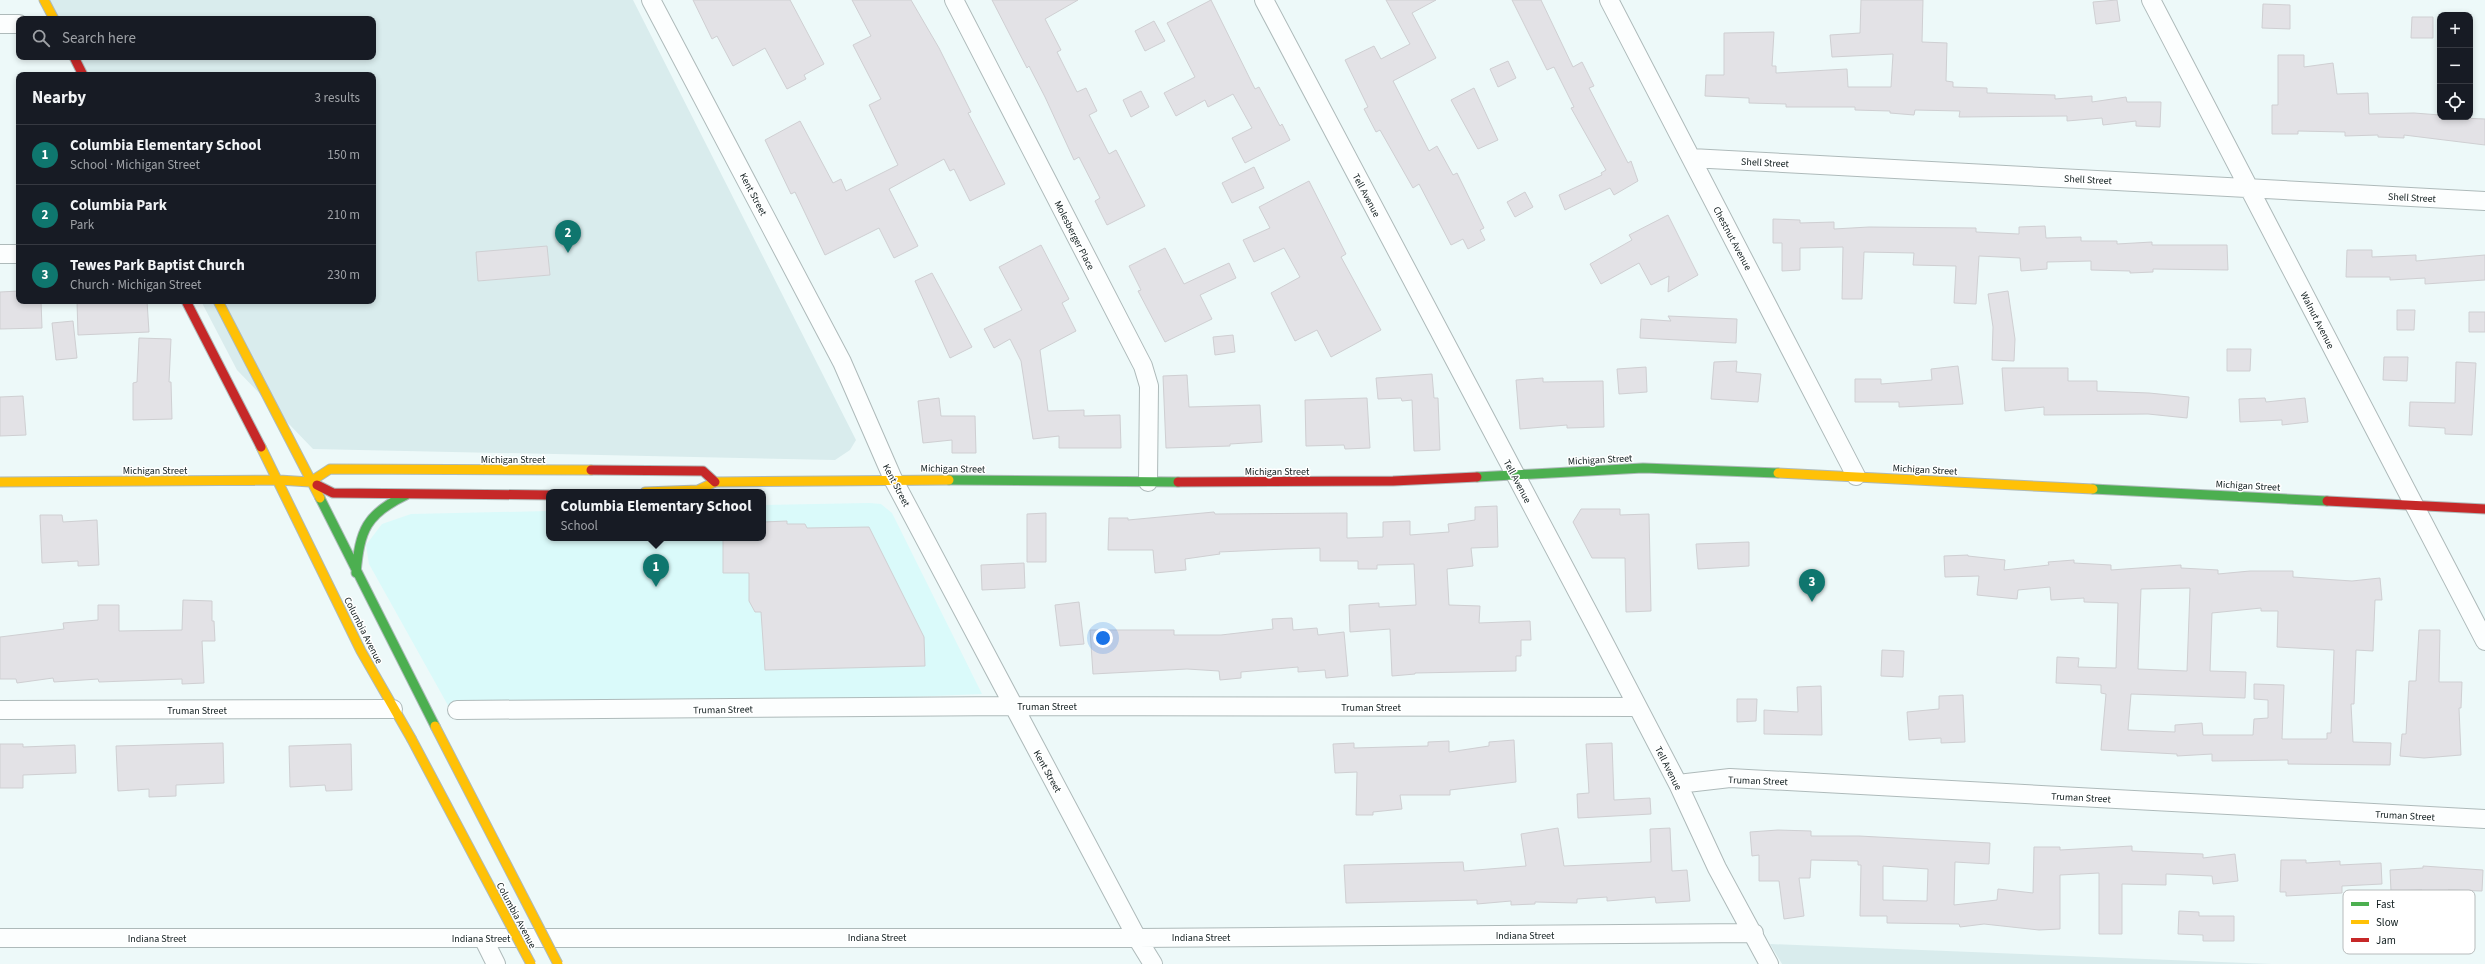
<!DOCTYPE html>
<meta charset="utf-8">
<style>
:root{--surface:#171b24;--page:#20242c;--text:#f1f3f6;--muted:#9ea1a6;--line:#363941;--accent:#0f766e}
body{margin:0;font-family:"Source Sans 3",sans-serif;background:var(--page);color:var(--text)}
.controls{position:absolute;right:12px;top:12px;display:grid;overflow:hidden;border-radius:8px;box-shadow:0 2px 6px #0003}
.controls button{width:36px;height:36px;display:grid;place-items:center;padding:0;border:0;border-bottom:1px solid var(--line);background:var(--surface);color:var(--text);font:20px sans-serif}
.you{position:absolute;left:1103px;top:638px;width:14px;height:14px;margin:-10px;border:3px solid #fff;border-radius:50%;background:#1a73e8;box-shadow:0 0 0 6px #1a73e833}
.badge{display:grid;place-items:center;width:26px;height:26px;border-radius:50%;background:var(--accent);color:#fff;font-size:13px;font-weight:700}
.pin{position:absolute;translate:-50% -33px;filter:drop-shadow(0 1px 2px #0008)}
.pin::after{content:'';position:absolute;top:21px;width:14px;height:12px;background:inherit;clip-path:polygon(0 0,100% 0,50% 100%)}
.popup{position:absolute;left:546px;top:489px;width:220px;height:52px;box-sizing:border-box;display:grid;place-content:center;border-radius:8px;background:var(--surface);filter:drop-shadow(0 1px 3px #0005);font-size:13px;white-space:nowrap;color:var(--muted)}
.popup b{font-size:15px;color:var(--text)}
.popup::after{content:'';position:absolute;left:50%;top:100%;margin-left:-8px;border:8px solid transparent;border-top-color:var(--surface)}
.list{margin:0;padding:0;list-style:none}
h2{display:flex;justify-content:space-between;align-items:center;height:52px;margin:0;padding:0 16px;font-size:17px}
h2 small{font-size:13px;font-weight:400;color:var(--muted)}
.list li{display:grid;grid-template-columns:26px 1fr auto;gap:12px;align-items:center;box-sizing:border-box;height:60px;padding:0 16px;border-top:1px solid var(--line)}
.list b{display:block;font-size:15px;white-space:nowrap}
.list p{margin:0;font-size:13px;white-space:nowrap;color:var(--muted)}
.list em{font-size:13px;font-style:normal;color:var(--muted)}
.icon{flex:none;width:22px;height:22px;fill:none;stroke:currentColor;stroke-width:2;stroke-linecap:round;stroke-linejoin:round}
.map{position:relative;flex:none;width:2485px;height:964px;overflow:hidden}
.search{position:absolute;background:var(--surface);box-shadow:0 2px 6px #0003;left:16px;top:16px;width:360px;height:44px;display:flex;align-items:center;gap:10px;box-sizing:border-box;padding:0 14px;border-radius:8px;color:var(--muted);font-size:15px}
.panel{position:absolute;background:var(--surface);box-shadow:0 2px 6px #0003;left:16px;top:72px;width:360px;height:232px;border-radius:8px}
.map>svg:first-child{display:block}
</style>
<div class="map">
<svg width="2485" height="964" viewBox="0 0 2485 964">
<rect width="100%" height="100%" fill="#edf9f9"/>
<path fill="#dafafa" d="M869,503L881,504L892,513L982,694L605,710L450,709L369,564L366,545L382,524L411,514L549,511V538H763V505Z"/>
<path fill="#d9eced" d="M44,0H633L856,440L850,450L835,460L313,449L237,370L201,301H373V75H83L74,57H373V19H54Z
M1770,944L2272,964H1782Z"/>
<path fill="#e3e2e6" stroke="#cfcfd2" fill-rule="evenodd" d="M693,0H790L824,64L804,75L806,79L787,89L765,48L733,66L717,36L712,39Z
M852,0H911L939,48L971,112L968,113L1005,184L970,201L954,169L950,171L944,159L889,189L918,246L894,258L879,228L825,255L795,192L791,194L765,140L800,121L833,183L841,179L846,191L898,165L869,105L881,99L853,45L871,36Z
M992,0H1078L1045,19L1061,50L1057,52L1077,92L1086,88L1097,111L1089,115L1109,154L1116,150L1145,206L1107,225L1095,201L1100,198L1079,157L1074,160L1045,97L1029,66L1027,68Z
M1211,0L1255,89L1259,87L1280,126L1282,124L1290,140L1245,163L1232,138L1252,128L1233,94L1208,107L1205,100L1176,116L1164,93L1195,77L1167,23Z
M1386,0H1436L1412,13L1436,58L1393,81L1429,151L1437,146L1453,175L1457,173L1484,228L1480,230L1485,240L1468,249L1463,239L1451,245L1419,184L1413,188L1380,130L1376,132L1364,109L1368,107L1345,60L1374,46L1381,59L1410,44Z
M1512,0H1541L1573,67L1582,62L1594,86L1589,88L1628,163L1631,161L1638,181L1614,195L1610,188L1565,210L1559,195L1602,175L1601,173L1606,170L1571,108L1574,107L1554,67L1547,70Z
M1861,0H1923L1922,42L1947,43L1946,81L1953,82V87L1987,88V93L2055,95V99L2092,96V102L2126,97L2127,102H2161L2160,127L2136,126V121L2103,125L2102,118L2067,121V116L1959,117L1960,111L1915,110L1914,115L1890,113V111L1855,110V107H1786V104L1749,103V98L1705,96L1706,75H1724V33L1774,32L1772,66H1776V73L1847,69L1848,87H1891L1893,54L1832,57L1830,35L1860,33Z
M2117,0L2120,21L2096,24L2093,2Z
M2263,4L2290,5V29L2262,28Z
M2412,17H2433V38H2411Z
M1154,21L1165,41L1145,51L1135,31Z
M2278,55H2304V67L2333,63L2337,94L2368,93L2369,114L2414,113L2440,115V117L2485,119V145L2404,135V138L2378,137V135L2345,136V132L2298,131V134H2272V105H2278Z
M1508,61L1516,78L1498,87L1490,69Z
M1474,88L1498,140L1478,149L1451,100Z
M1141,91L1149,107L1131,117L1123,100Z
M1254,167L1264,188L1232,203L1222,183Z
M1309,181L1346,254L1341,257L1381,330L1331,357L1317,330L1295,341L1271,293L1300,277L1284,248L1254,262L1243,240L1270,228L1259,207Z
M1525,192L1533,207L1515,217L1507,202Z
M1668,215L1698,275L1668,292L1669,276L1651,285L1639,263L1601,284L1590,264L1632,240L1629,235Z
M1773,219L1800,220V223L1834,222V229L1869,227L1976,228V232L2019,234V227L2045,226L2046,238L2081,237V241H2117V244L2152,242V245H2227L2228,270L2153,269V272L2130,273V271L2091,270V261L2047,262V269L2021,271L2020,258L1979,256L1976,304L1954,303L1956,266L1913,265L1914,253L1864,252L1862,299H1842L1843,247L1800,248V270L1782,271V243H1773Z
M1041,245L1069,299L1062,303L1076,331L1040,350L1048,411L1084,410V416L1120,415L1121,448H1059V436L1033,439L1021,361L1010,339L994,348L984,329L1022,310L999,267Z
M547,246L550,275L478,281L476,252Z
M1165,248L1184,284L1229,263L1236,278L1200,295L1212,319L1165,342L1138,291L1141,290L1129,266Z
M2347,250H2372V257L2416,255V261L2485,255V280L2425,284V278L2390,280V277H2346Z
M932,273L972,347L950,358L915,281Z
M19,291V301H41L42,328L0,329V292Z
M2008,291L2015,339L2014,361L1992,360L1993,327L1988,294Z
M77,301H147L149,332L78,335Z
M2397,310H2415L2414,330H2397Z
M2469,312H2485V332H2469Z
M1668,316L1737,319L1736,343L1640,338L1641,319L1671,321Z
M73,321L77,358L56,360L52,323Z
M1233,335L1235,352L1215,355L1213,337Z
M139,338L171,339L169,382H171L172,419L133,420V383L137,382Z
M2227,349H2251L2250,371H2227Z
M2384,357H2408L2407,381L2383,380Z
M1737,361L1736,372L1761,374L1758,402L1711,399L1714,362Z
M2456,362L2476,363L2472,435L2445,434V428L2409,426L2410,402L2455,403Z
M1958,366L1963,404L1899,407V402H1855V379H1881V384L1932,380L1931,369Z
M1646,367L1647,392L1619,394L1617,369Z
M2002,368H2068V381H2097V391L2149,393L2189,397L2187,418L2148,414L2044,415V407L2005,411Z
M1432,374L1434,398H1438L1440,450L1414,451L1412,400L1402,401L1401,398L1378,399L1376,378Z
M1187,375L1189,407L1260,405L1262,442L1230,444V446L1166,448L1163,376Z
M1543,378V382L1603,381L1604,427L1567,428V425L1520,429L1516,380Z
M23,396L26,435L0,436V397Z
M939,398L941,416H975L976,453H952V440L923,443L918,401Z
M1367,398L1370,448L1345,449L1344,445L1306,446L1305,400Z
M2265,398L2266,402L2305,398L2308,422L2282,425V420L2240,422L2239,399Z
M1497,506L1498,547L1471,548L1473,566L1447,569L1449,605L1480,606L1479,623L1530,621L1531,640H1521V656H1516V671L1415,673V674L1392,676L1390,629L1350,632L1349,605L1379,603V607L1416,605L1414,564L1377,565V569H1358V561H1320V548L1285,549L1219,552L1220,554L1185,559L1186,570L1155,573L1153,550H1108L1109,518H1128V520L1214,512L1215,514L1347,513V538L1383,537V522L1410,521V535L1449,532L1448,524L1475,520V507Z
M1581,509H1620V515L1649,514L1651,611L1626,612L1625,558H1592L1573,522Z
M1046,513V562H1027V514Z
M40,515H62L63,522L97,520L99,565L78,566V561L42,563Z
M787,521V524H805L807,528L869,527L924,637L925,666L765,670L761,612H755L749,601V573H723V538H763V522Z
M1749,542V566L1698,569L1696,544Z
M1968,555V556L2005,560L2004,570L2049,565L2048,562L2074,560V563L2111,565V570L2181,565V568L2218,570V574L2250,571H2293V577L2352,581L2380,578L2382,600H2375L2373,651L2356,650L2354,704H2351L2353,742L2391,743L2390,765L2288,764V760L2212,761V754L2177,756V754L2101,750L2106,694L2101,693V685L2056,683L2057,657L2079,658L2078,667L2116,668L2118,603L2084,602V598L2051,600L2050,587L2018,590L2017,599L1977,595L1979,576L1945,577L1944,556ZM2190,588L2187,671L2138,669L2141,589ZM2261,608V611H2278L2277,647L2334,650L2331,733H2327V739H2282L2284,685L2254,684V699L2268,700V718L2254,719L2253,735H2203L2202,723L2175,725V732L2128,730L2131,694L2245,698L2246,672L2210,671L2212,613Z
M1024,563L1025,588L982,590L981,565Z
M183,600L212,601V621H214L215,641H202L204,683L182,684V679L99,682L98,679L54,682L53,678L17,683L16,679H0V637L64,629L63,623L98,620V605H119V631L182,630Z
M1079,602L1084,644L1060,646L1055,605Z
M1292,618L1293,630L1317,628L1318,635L1344,632L1348,676L1326,678L1325,670L1298,672V667L1241,672V678L1220,680L1219,671L1187,669L1093,674L1090,630H1174V635H1221L1273,629L1272,619Z
M2419,630H2440L2439,682H2462L2461,708H2459L2461,755L2424,758L2400,756L2402,734H2406L2409,681H2416Z
M1882,650L1904,651L1903,677L1881,676Z
M1821,686L1822,735L1764,734V710L1798,712L1797,687Z
M1963,695L1965,742L1941,743V738L1909,740L1907,712L1939,709V696Z
M1737,699H1757L1756,721L1737,722Z
M1514,740L1516,782L1450,790V795H1400L1402,809L1373,812V815H1356L1357,772L1335,773L1333,744L1354,743V748L1428,746V742L1449,741V752L1489,746V742Z
M223,743L224,783L176,785V796L149,797V789L118,791L116,746Z
M1612,743L1614,800L1650,798L1651,814L1578,818L1577,794L1589,793L1586,744Z
M0,744H23V747L75,745L76,773L23,775V788H0Z
M351,744L352,790L326,791L325,785L290,787L289,746Z
M1558,828L1564,866L1651,862L1650,829L1670,828L1672,871L1687,870L1690,901L1656,903L1655,897L1607,901V897L1577,899V903L1535,902V904L1511,905V901L1477,904V900L1346,903L1344,865L1463,862L1464,871L1526,866L1521,834Z
M1778,830L1811,831V836H1859L1990,843L1989,864L1955,862L1954,905L1997,900L1998,889L2033,893L2034,847H2060V850L2132,846V851L2203,854V858L2235,854L2238,881L2213,884L2212,876L2166,874V885L2122,884V934H2099V873L2060,875V929L2039,930L1984,924L1960,927L1959,924L1887,923V916H1860L1861,865H1858V861L1811,860L1810,878H1799L1804,916L1784,919L1779,881H1759V855L1752,856L1750,832ZM1883,866L1928,869L1927,901L1883,900Z
M2281,860H2306V863L2340,861V865L2381,863L2382,884L2342,886V893L2286,896V892H2280Z
M2423,866L2483,870L2482,891L2448,890V895L2422,894V890L2391,891L2390,870L2423,868Z
M2179,911L2199,912V916H2234V941H2203V935L2178,934Z
M2350,922H2369L2368,942H2349Z
M2431,928L2450,929L2449,949L2410,947V951L2391,950L2392,930L2430,931Z"/>
<g fill="none" stroke-linecap="round" stroke-linejoin="round">
<g stroke="#aebaba" stroke-width="20">
<path id="street" d="M651,0L842,362L893,479L1137,938L1153,964
M954,0L1143,366L1149,386L1148,482
M1264,0L1595,625L1678,784L1717,868L1769,964
M1609,0L1856,476
M2151,0L2485,641
M0,24H19
M1691,158L2485,201
M0,254H19
M0,710L393,709
M457,710L1013,706L1637,707
M1678,784L1730,778L2485,819
M0,938H1137L1754,933
M483,938L496,964"/>
</g>
<g stroke="#aebaba" stroke-width="11">
<path id="fast" d="M1477,477L1643,468L1778,473
M949,480L1178,482
M2093,489L2327,501
M320,498L435,726
M356,573C360,530 366,514 406,495"/>
</g>
<g stroke="#aebaba" stroke-width="11">
<path id="slow" d="M44,0L54,19
M218,301L320,498
M261,447L361,651L411,738
M1778,473L2093,489
M0,482L279,480L310,482L317,485
M310,482L330,469L591,470
M645,492L698,490L715,482L949,480"/>
</g>
<g stroke="#aebaba" stroke-width="11">
<path id="jam" d="M74,57L83,75
M186,301L261,447
M591,470L703,471L715,482
M1178,482L1393,481L1477,477
M317,485L333,493L549,495
M2327,501L2485,509"/>
</g>
<use href="#street" stroke="#fcfefe" stroke-width="18"/>
<use href="#fast" stroke="#4caf50" stroke-width="9"/>
<use href="#slow" stroke="#ffc107" stroke-width="9"/>
<use href="#jam" stroke="#c62828" stroke-width="9"/>
<g stroke="#aebaba" stroke-width="11" stroke-linecap="butt">
<path id="slow-bridge" d="M435,726L558,964
M411,738L531,964"/>
</g>
<use href="#slow-bridge" stroke="#ffc107" stroke-width="9"/>
</g>
<g text-anchor="middle" stroke-width="3" stroke-linejoin="round" paint-order="stroke">
<g font-size="10" fill="#101d1e" stroke="#fff">
<text transform="translate(1765 162) rotate(3)" y="4">Shell Street</text>
<text transform="translate(2088 179) rotate(3)" y="4">Shell Street</text>
<text transform="translate(754 194) rotate(62)" y="4">Kent Street</text>
<text transform="translate(1367 195) rotate(62)" y="4">Tell Avenue</text>
<text transform="translate(2412 197) rotate(3)" y="4">Shell Street</text>
<text transform="translate(1075 235) rotate(63)" y="4">Molesberger Place</text>
<text transform="translate(1733 238) rotate(62)" y="4">Chestnut Avenue</text>
<text transform="translate(2318 320) rotate(63)" y="4">Walnut Avenue</text>
<text x="513" y="463">Michigan Street</text>
<text transform="translate(1600 459) rotate(-3)" y="4">Michigan Street</text>
<text transform="translate(953 468) rotate(1)" y="4">Michigan Street</text>
<text transform="translate(1925 469) rotate(3)" y="4">Michigan Street</text>
<text x="155" y="474">Michigan Street</text>
<text x="1277" y="475">Michigan Street</text>
<text transform="translate(1518 481) rotate(62)" y="4">Tell Avenue</text>
<text transform="translate(897 485) rotate(62)" y="4">Kent Street</text>
<text transform="translate(2248 485) rotate(3)" y="4">Michigan Street</text>
<text transform="translate(364 630) rotate(63)" y="4">Columbia Avenue</text>
<text x="1047" y="710">Truman Street</text>
<text x="1371" y="711">Truman Street</text>
<text transform="translate(723 709) rotate(-1)" y="4">Truman Street</text>
<text x="197" y="714">Truman Street</text>
<text transform="translate(1669 768) rotate(63)" y="4">Tell Avenue</text>
<text transform="translate(1048 771) rotate(61)" y="4">Kent Street</text>
<text transform="translate(1758 780) rotate(2)" y="4">Truman Street</text>
<text transform="translate(2081 797) rotate(3)" y="4">Truman Street</text>
<text transform="translate(2405 815) rotate(3)" y="4">Truman Street</text>
<text transform="translate(517 915) rotate(62)" y="4">Columbia Avenue</text>
<text x="1525" y="939">Indiana Street</text>
<text x="877" y="941">Indiana Street</text>
<text x="1201" y="941">Indiana Street</text>
<text x="157" y="942">Indiana Street</text>
<text x="481" y="942">Indiana Street</text>
</g>
</g>
<rect x="2343" y="890" width="132" height="64" rx="6" fill="#fff" stroke="#b7bbbc" stroke-width="1"/>
<rect x="2351" y="902" width="18" height="4" fill="#4caf50"/>
<rect x="2351" y="920" width="18" height="4" fill="#ffc107"/>
<rect x="2351" y="938" width="18" height="4" fill="#c62828"/>
<g font-size="11" fill="#101d1e">
<text x="2376" y="908">Fast</text>
<text x="2376" y="926">Slow</text>
<text x="2376" y="944">Jam</text>
</g>
</svg>
<div class="controls">
<button>+</button>
<button>−</button>
<button><svg class="icon" aria-label="locate" viewBox="0 0 24 24"><circle cx="12" cy="12" r="6"/><path d="M12 2v4M12 18v4M2 12h4M18 12h4"/></svg></button>
</div>
<div class="you"></div>
<div class="pin badge" style="left:656px;top:587px">1</div>
<div class="popup"><b>Columbia Elementary School</b>School</div>
<div class="pin badge" style="left:568px;top:253px">2</div>
<div class="pin badge" style="left:1812px;top:602px">3</div>
<div class="search"><svg class="icon" aria-label="search" viewBox="0 0 24 24"><circle cx="10" cy="10" r="6"/><path d="M15 15l6 6"/></svg>Search here</div>
<section class="panel">
<h2>Nearby<small>3 results</small></h2>
<ul class="list">
<li><span class="badge">1</span><div><b>Columbia Elementary School</b><p>School · Michigan Street</p></div><em>150 m</em></li>
<li><span class="badge">2</span><div><b>Columbia Park</b><p>Park</p></div><em>210 m</em></li>
<li><span class="badge">3</span><div><b>Tewes Park Baptist Church</b><p>Church · Michigan Street</p></div><em>230 m</em></li>
</ul>
</section>
</div>
